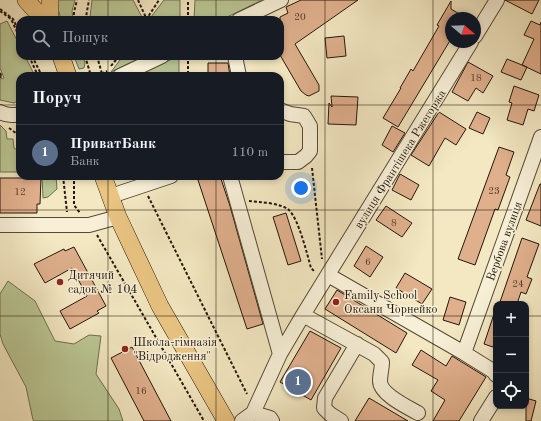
<!DOCTYPE html>
<html lang="uk">
<meta charset="utf-8">
<style>
:root{--surface:#171b24;--page:#20242c;--text:#f1f3f6;--muted:#9ea1a6;--line:#363941;--accent:#2563eb}
body{margin:0;font-family:"Old Standard TT",serif;background:var(--page);color:var(--text)}
.controls{position:absolute;right:12px;bottom:12px;display:grid;overflow:hidden;border-radius:8px;box-shadow:0 2px 6px #0003}
.controls button{width:36px;height:36px;display:grid;place-items:center;padding:0;border:0;border-bottom:1px solid var(--line);background:var(--surface);color:var(--text);font:20px sans-serif}
.compass{position:absolute;left:445px;top:12px;width:36px;height:36px;border-radius:50%;background:var(--surface);box-shadow:0 2px 6px #0003;rotate:109deg}
.you{position:absolute;left:301px;top:188px;width:14px;height:14px;margin:-10px;border:3px solid #fff;border-radius:50%;background:#1a73e8;box-shadow:0 0 0 6px #1a73e833}
.badge{display:grid;place-items:center;width:26px;height:26px;border-radius:50%;background:var(--accent);color:#fff;font-size:13px;font-weight:700}
.pin{position:absolute;translate:-50% -50%;border:2px solid #fff;box-shadow:0 1px 4px #0006}
.list{margin:0;padding:0;list-style:none}
h2{display:flex;justify-content:space-between;align-items:center;height:52px;margin:0;padding:0 16px;font-size:17px}
h2 small{font-size:13px;font-weight:400;color:var(--muted)}
.list li{display:grid;grid-template-columns:26px 1fr auto;gap:12px;align-items:center;box-sizing:border-box;height:56px;padding:0 16px;border-top:1px solid var(--line)}
.list b{display:block;font-size:15px;white-space:nowrap}
.list p{margin:0;font-size:13px;white-space:nowrap;color:var(--muted)}
.list em{font-size:13px;font-style:normal;color:var(--muted)}
.icon{flex:none;width:22px;height:22px;fill:none;stroke:currentColor;stroke-width:2;stroke-linecap:round;stroke-linejoin:round}
.map{position:relative;flex:none;width:541px;height:421px;overflow:hidden}
.search{position:absolute;background:var(--surface);box-shadow:0 2px 6px #0003;left:16px;top:16px;width:268px;height:44px;display:flex;align-items:center;gap:10px;box-sizing:border-box;padding:0 14px;border-radius:12px;color:var(--muted);font-size:15px}
.panel{position:absolute;background:var(--surface);box-shadow:0 2px 6px #0003;left:16px;top:72px;width:268px;height:108px;border-radius:12px}
.map>svg:first-child{display:block}
</style>
<div class="map">
<svg width="541" height="421" viewBox="0 0 541 421">
<rect width="100%" height="100%" fill="#f3e8c2"/>
<filter id="stains"><feTurbulence type="fractalNoise" baseFrequency=".005" numOctaves="4"/><feColorMatrix values="0 0 0 0 .2 0 0 0 0 .09 0 0 0 0 .02 0 0 0 .5 -.17"/></filter>
<radialGradient id="worn" r=".72"><stop offset=".6" stop-color="#630" stop-opacity="0"/><stop offset="1" stop-color="#630" stop-opacity=".3"/></radialGradient>
<path fill="#bac694" stroke="#6e6e4f" d="M56,0H75L72,11L73,20H61Z
M92,0H133L142,17L140,20H91L90,17Z
M164,0H180V20H154L151,17Z
M195,0H262L221,20H194Z
M7,21L20,46V56H25L35,76H20V100L14,103L0,100V79L4,78L0,68V24Z
M74,56H83L85,63L84,68L79,69Z
M123,56H145L111,72Z
M179,56V76H134Z
M0,125L6,131L7,139H13L14,148L20,152V172H0Z
M42,176H56L57,189L48,197L43,198Z
M8,281L35,301L55,341L74,344L89,335L101,336L96,374L119,409L123,421H34L33,420L26,387L3,344L0,334V294Z"/>
<path fill="#e0b08d" stroke="#23160a" d="M301,0H358L295,44L319,85V91L309,96L306,95L301,91L280,55V17L288,13L286,7Z
M505,0H539L532,14Z
M451,1V9L466,18H451V39L398,127L383,118L401,88H400L411,69L413,71L439,26L437,25Z
M531,21L540,25L541,22V74L522,65L534,39L524,35Z
M344,36L346,56L327,58L325,38Z
M507,59L527,67L521,80L501,72Z
M468,62L493,76L483,93L476,88L468,101L452,92Z
M208,63H228L230,76H208Z
M514,86L539,95L534,111L528,109L523,125L507,120L512,103L509,102Z
M331,96L358,97L356,125L328,124L329,103L332,107Z
M439,112L466,129L456,145L445,138L429,166L411,155Z
M477,112L490,118L483,134L469,128Z
M392,126L405,133L393,152L382,145Z
M499,147L514,152L506,175L510,177L498,210L495,209L475,265L458,259Z
M400,174L419,185L411,200L392,190Z
M210,176H220L230,206L263,324L247,329L198,180Z
M0,178H41L40,204H37V213H0Z
M540,184H541V226L526,220Z
M386,206L412,223L402,237L376,220Z
M286,213L301,261L288,265L273,217Z
M522,238L539,244L527,277L532,279L526,294L521,292L517,304H507L500,302Z
M366,246L383,257L370,277L354,266Z
M74,247L106,306L97,311L99,313L70,329L60,311L87,296L72,268L45,283L34,264L64,249L65,251Z
M405,273L432,289L422,304L396,288Z
M337,290L407,333L396,353L325,309Z
M450,297L466,302L459,325L443,320Z
M494,314H496V348L484,344Z
M310,331L341,348L311,400L280,382Z
M132,347L171,421H144L111,358Z
M421,350L446,366L452,356L486,377L459,421H433L445,400L431,391L438,380L412,365Z
M369,398L408,421H355Z
M526,398L536,401L531,421H526Z"/>
<g fill="none" stroke-linecap="round" stroke-linejoin="round">
<g stroke="#574a38" stroke-width="16">
<path id="minor" d="M239,20L281,0
M475,36L497,0
M235,56L239,76
M120,76L162,56
M280,110L290,114L304,116L310,126V151L306,156L298,162H280
M0,112C5,115 15,116 20,114
M230,176L280,354
M111,196L171,176
M0,225H89L118,217
M328,275L464,353
M303,315L374,354L382,362C382,368 380,375 380,381C380,394 407,407 418,413
M496,375L493,371L464,353L541,137
M253,413L270,418L272,421
M242,421L253,413L280,354L303,315L471,42
M341,421L330,414L324,408L325,398L357,344
M481,421L496,397"/>
</g>
<g stroke="#23160a" stroke-width="18">
<path id="major" d="M26,0L44,20
M50,0V20
M61,56L68,76
M103,176L118,217L160,306L226,421"/>
</g>
<path stroke="#23160a" stroke-width="2" stroke-dasharray="3 2" stroke-linecap="butt" d="M138,0L147,20
M0,9L13,19L20,33
M0,11L11,19L20,38
M74,20V12L77,0
M87,20L86,17L89,0
M146,20L159,0
M188,20V0
M29,56L38,76
M32,56L42,76
M85,56L91,76
M97,56L102,74
M188,56V76
M111,66L119,56
M0,73L2,77H0
M97,76L107,71
M9,128L20,136
M312,168L322,259
M63,176L67,212
M74,176V205L80,213
M148,196L247,394
M249,201C259,202 281,203 289,210C299,220 307,254 311,268L315,272
M97,235L204,421"/>
<use href="#minor" stroke="#f7f0d7" stroke-width="14"/>
<use href="#major" stroke="#eac481" stroke-width="17"/>
</g>
<path fill="none" stroke="#23160a" stroke-width="1" stroke-opacity="0.55" d="M108,0V20M216,0V20M325,0V421M433,0V421M108,56V76M216,56V76M0,105H20M280,105H541M108,176V421M216,176V421M0,210H541M0,316H496M526,316H541"/>
<g fill="#8f2418" stroke="#f7f0d7" stroke-width="1.5">
<circle cx="60" cy="282" r="4"/>
<circle cx="336" cy="302" r="4"/>
<circle cx="125" cy="349" r="4"/>
</g>
<g text-anchor="middle" stroke-width="3" stroke-linejoin="round" paint-order="stroke">
<g font-size="10" fill="#523c2b">
<text x="300" y="20">20</text>
<text x="476" y="81">18</text>
<text x="494" y="194">23</text>
<text x="20" y="195">12</text>
<text x="394" y="226">8</text>
<text x="368" y="265">6</text>
<text x="518" y="287">24</text>
<text x="141" y="394">16</text>
</g>
<g font-size="12" fill="#23160a" stroke="#f7f0d7">
<text transform="translate(400 159) rotate(-58)" y="4">вулиця Франтішека Ржегоржа</text>
<text transform="translate(504 241) rotate(-70)" y="4">Вербова вулиця</text>
</g>
<g font-size="12" fill="#23160a" stroke="#f7f0d7" text-anchor="start">
<text x="68" y="279">Дитячий<tspan x="68" dy="14">садок № 104</tspan></text>
<text x="344" y="299">Family School<tspan x="344" dy="14">Оксани Чорнейко</tspan></text>
<text x="133" y="346">Школа-гімназія<tspan x="133" dy="14">"Відродження"</tspan></text>
</g>
</g>
<rect width="100%" height="100%" filter="url(#stains)"/>
<rect width="100%" height="100%" fill="url(#worn)"/>
</svg>
<div class="controls">
<button>+</button>
<button>−</button>
<button><svg class="icon" aria-label="locate" viewBox="0 0 24 24"><circle cx="12" cy="12" r="6"/><path d="M12 2v4M12 18v4M2 12h4M18 12h4"/></svg></button>
</div>
<svg class="compass" viewBox="-18 -18 36 36"><path d="M0-13l5 13h-10z" fill="#e53935"/><path d="M0 13l5-13h-10z" fill="#9ea1a6"/></svg>
<div class="you"></div>
<div class="pin badge" style="left:298px;top:382px;background:#5c6f8a">1</div>
<div class="search"><svg class="icon" aria-label="search" viewBox="0 0 24 24"><circle cx="10" cy="10" r="6"/><path d="M15 15l6 6"/></svg>Пошук</div>
<section class="panel">
<h2>Поруч<small></small></h2>
<ul class="list">
<li><span class="badge" style="background:#5c6f8a">1</span><div><b>ПриватБанк</b><p>Банк</p></div><em>110 m</em></li>
</ul>
</section>
</div>
